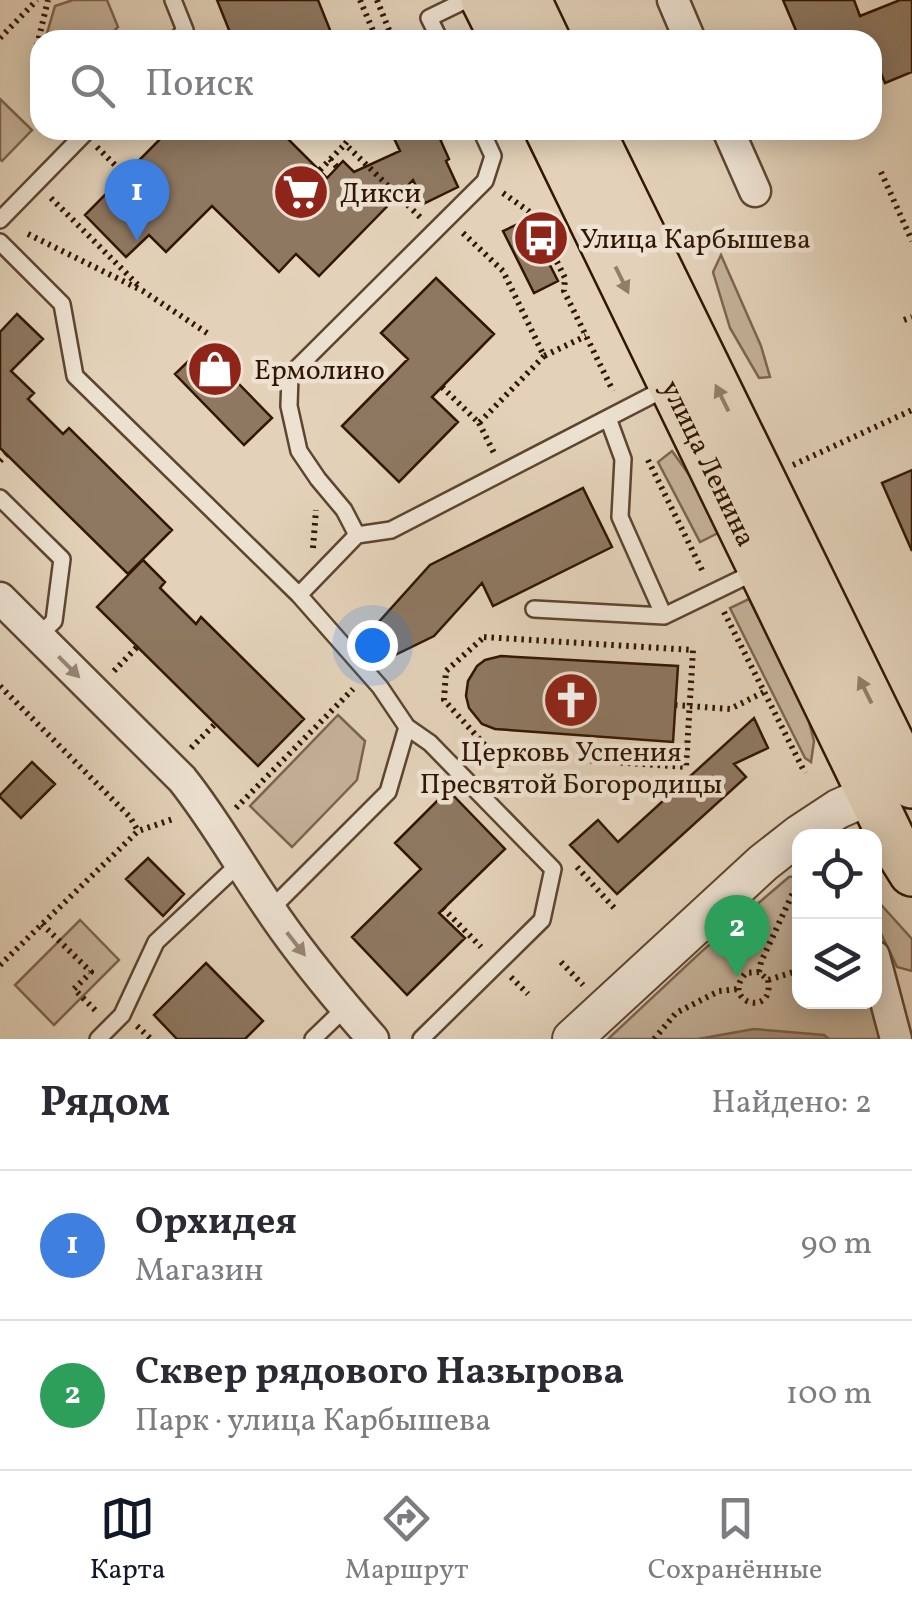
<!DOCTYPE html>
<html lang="ru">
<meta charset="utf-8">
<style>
:root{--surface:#fff;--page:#f2f2f3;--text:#2b2b33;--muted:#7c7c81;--line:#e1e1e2;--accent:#111827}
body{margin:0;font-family:Vollkorn,serif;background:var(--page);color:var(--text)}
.controls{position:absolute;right:30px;bottom:30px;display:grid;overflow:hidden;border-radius:20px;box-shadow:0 5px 25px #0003}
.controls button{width:90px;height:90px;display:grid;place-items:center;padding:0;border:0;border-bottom:2px solid var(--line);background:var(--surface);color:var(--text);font:50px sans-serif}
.you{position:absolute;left:372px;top:645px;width:35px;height:35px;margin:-25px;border:8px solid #fff;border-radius:50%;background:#1a73e8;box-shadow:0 0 0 15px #1a73e833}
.badge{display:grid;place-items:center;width:65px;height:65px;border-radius:50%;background:var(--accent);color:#fff;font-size:32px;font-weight:700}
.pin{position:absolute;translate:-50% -82px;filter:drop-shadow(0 2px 5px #0008)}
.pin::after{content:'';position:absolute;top:52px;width:35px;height:30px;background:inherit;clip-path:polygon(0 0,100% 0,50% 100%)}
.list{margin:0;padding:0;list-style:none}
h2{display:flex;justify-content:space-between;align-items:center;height:130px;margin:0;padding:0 40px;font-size:42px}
h2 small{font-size:32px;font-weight:400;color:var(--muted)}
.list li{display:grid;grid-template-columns:65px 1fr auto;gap:30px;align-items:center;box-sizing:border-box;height:150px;padding:0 40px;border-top:2px solid var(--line)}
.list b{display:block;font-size:38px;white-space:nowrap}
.list p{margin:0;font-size:32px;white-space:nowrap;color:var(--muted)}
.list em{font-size:32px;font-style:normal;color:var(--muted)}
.icon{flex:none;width:55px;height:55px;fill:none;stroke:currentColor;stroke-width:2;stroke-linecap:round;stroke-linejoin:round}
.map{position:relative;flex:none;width:912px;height:1039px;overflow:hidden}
.search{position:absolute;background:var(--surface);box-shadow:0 5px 25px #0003;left:30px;right:30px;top:30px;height:110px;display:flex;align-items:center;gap:25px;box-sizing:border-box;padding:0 35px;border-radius:30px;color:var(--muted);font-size:38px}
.sheet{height:430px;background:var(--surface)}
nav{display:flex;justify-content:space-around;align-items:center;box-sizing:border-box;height:140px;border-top:2px solid var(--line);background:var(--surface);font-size:28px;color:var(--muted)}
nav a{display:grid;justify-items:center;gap:5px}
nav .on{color:var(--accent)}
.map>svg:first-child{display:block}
</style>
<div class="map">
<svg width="912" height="1039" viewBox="0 0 912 1039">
<rect width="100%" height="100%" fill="#e3d2b9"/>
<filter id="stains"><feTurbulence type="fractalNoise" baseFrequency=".002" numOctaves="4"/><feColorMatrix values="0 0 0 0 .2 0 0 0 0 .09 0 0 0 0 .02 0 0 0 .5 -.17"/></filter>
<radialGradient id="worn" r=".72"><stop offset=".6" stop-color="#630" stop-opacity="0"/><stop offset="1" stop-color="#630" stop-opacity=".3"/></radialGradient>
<path fill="#c5b29a" stroke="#7c644e" stroke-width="2.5" d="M73,0H107L118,27L105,40H45L55,6Z
M0,99L32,130L2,161L0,159Z
M721,255L761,346L770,377L759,378L730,328L713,272Z
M672,451L690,476L718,533L700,542L658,462Z
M749,599L806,711L814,741L811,762L805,758L730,608Z
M338,715L365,741L357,780L292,847L250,806Z
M799,876L800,1002H869L884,1039H608L701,952L789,877Z
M875,898L912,939V971L897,967L875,921Z
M80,920L119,960L54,1025L15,985Z"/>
<path fill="#a7927b" stroke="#78604b" stroke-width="2.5" d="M754,1029L824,1035L829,1039H698Z"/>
<path fill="#8e7861" stroke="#321602" stroke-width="2.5" d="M217,0H318L334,40H233Z
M783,0H854L860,16L900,0H912V72L885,83L872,51V40H800Z
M169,130H279L327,178L343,161L354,172L400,151L390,130H436L449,159L446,161L458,187L425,203L413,180L319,276L296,254L279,272L212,206L166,252L149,235L126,257L85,215Z
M527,220L558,281L534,293L503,231Z
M436,278L494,334L432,397L458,422L399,482L342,426L408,359L381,333Z
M17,314L43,339L11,371L34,393L28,399L63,434L69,428L172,530L128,574L0,448V332Z
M203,347L272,418L244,445L175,374Z
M912,470V551L882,483Z
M583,488L612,547L493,606L482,583L434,636L393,656L368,634L430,565Z
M143,560L165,582L160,588L196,624L201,617L304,719L258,766L97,607Z
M501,656L678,666L673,742L495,729L482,724L469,708L466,696L468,681L477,666L485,660Z
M754,718L768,748L734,764L746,777L617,894L570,845L598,820L618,842Z
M32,762L55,784L21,818L0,797V795Z
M448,790L505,849L439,913L465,938L407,995L352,937L421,869L395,843Z
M148,858L184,894L163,916L126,879Z
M206,963L263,1021L245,1039H177L154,1015Z"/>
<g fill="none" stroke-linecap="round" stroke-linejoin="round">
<g stroke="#5e4530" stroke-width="20">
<path id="service" d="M173,0L185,30L176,40
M440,40L429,18L466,0
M0,220L88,130
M0,242L62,304L75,376L299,595
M608,418L623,459L620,517L664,616L759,570
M0,498L62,559L54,621L38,636
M357,535L391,530L668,387
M534,609L664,616
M407,727L430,743L553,869L542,920L421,1039
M270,910L388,792L407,727L380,687L299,595L357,535L344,510L318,479L299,451L289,406L290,375L485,181L493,156L481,130
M98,1039L122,1015L156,942L240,863
M313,1039L345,1008"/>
</g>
<g stroke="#5e4530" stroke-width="35">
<path id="minor" d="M673,0L690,40
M728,130L755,191
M0,598L182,779C214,819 239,864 268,906C299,953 336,997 373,1039
M874,956L896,1039"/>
</g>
<g stroke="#5e4530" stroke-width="42">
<path id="tertiary" d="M572,1039L763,863L800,834L838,809L897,783"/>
</g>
<g stroke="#321602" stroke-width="50">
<g id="primary">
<path d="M484,0L504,40"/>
<path d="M528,0L547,40"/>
<path id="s1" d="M548,130L897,849L912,873"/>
<path d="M591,130L912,785"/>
</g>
</g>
<path stroke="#321602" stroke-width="6" stroke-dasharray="2.5 5" stroke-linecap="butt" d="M360,0L377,40
M377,0L393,40
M0,38L37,0
M40,58L35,54L48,0
M356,130L345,144L421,218
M97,147L125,175
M330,159L337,167
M320,170L345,144
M881,172L912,241
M503,193L534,215L565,278L564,291L613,391
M51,198L138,285
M463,233L503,271L544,356L586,336
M28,234L143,291L210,335
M904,320L912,317
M442,387L479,423L544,356
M479,423L494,453
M648,460L704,574
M0,461L6,455
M793,465L912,410
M313,548L316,510
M724,612L805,773
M484,637L693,650L686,767L493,754L444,700L446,671Z
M114,671L137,647
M0,686L130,817L138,831
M675,705L730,709L764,692
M191,748L215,724
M236,808L353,689
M577,867L616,910
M443,908L481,947
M42,924L91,972L74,989L96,1011
M561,962L583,985
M0,965L138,831L176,818
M759,972L761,962L798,882
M511,977L528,994
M768,980C775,1019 719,1002 746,973L759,972L768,980L800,970
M137,1026L151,1039
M654,1039L676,1013L719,991L738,989"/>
<use href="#service" stroke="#ede2d2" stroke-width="15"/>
<use href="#minor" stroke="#ede2d2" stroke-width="30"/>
<use href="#tertiary" stroke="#ede2d2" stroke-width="38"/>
<use href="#primary" stroke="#e3d2b9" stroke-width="45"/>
</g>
<defs><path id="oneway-solid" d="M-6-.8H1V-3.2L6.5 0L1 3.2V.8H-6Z" transform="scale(2.5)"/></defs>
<g fill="#937d67">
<use href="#oneway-solid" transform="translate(622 280) rotate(64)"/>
<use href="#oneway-solid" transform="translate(722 398) rotate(-116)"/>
<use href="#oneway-solid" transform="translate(865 690) rotate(-116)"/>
</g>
<g fill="#998674">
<use href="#oneway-solid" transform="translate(69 667) rotate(45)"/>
<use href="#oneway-solid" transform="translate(296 944) rotate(52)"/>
</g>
<defs>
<g id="supermarket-disc" transform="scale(2.875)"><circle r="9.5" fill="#8f2418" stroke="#ede2d2"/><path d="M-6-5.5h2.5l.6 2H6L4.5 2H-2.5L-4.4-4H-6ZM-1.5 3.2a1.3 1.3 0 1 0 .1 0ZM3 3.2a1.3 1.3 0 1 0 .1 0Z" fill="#fff"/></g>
<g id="bus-disc" transform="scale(2.875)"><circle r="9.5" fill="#8f2418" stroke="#ede2d2"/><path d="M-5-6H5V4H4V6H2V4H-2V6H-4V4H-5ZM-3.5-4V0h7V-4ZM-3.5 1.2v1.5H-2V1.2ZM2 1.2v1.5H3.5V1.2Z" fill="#fff"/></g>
<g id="shop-disc" transform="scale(2.875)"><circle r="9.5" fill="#8f2418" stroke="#ede2d2"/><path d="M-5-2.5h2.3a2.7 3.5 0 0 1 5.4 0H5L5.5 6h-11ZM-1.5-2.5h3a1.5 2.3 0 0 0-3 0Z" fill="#fff"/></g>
<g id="church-disc" transform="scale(2.875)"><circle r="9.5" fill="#8f2418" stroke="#ede2d2"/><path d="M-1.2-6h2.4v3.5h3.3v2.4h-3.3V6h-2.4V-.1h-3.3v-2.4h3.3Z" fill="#fff"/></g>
</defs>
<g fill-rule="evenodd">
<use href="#supermarket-disc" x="301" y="192"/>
<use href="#bus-disc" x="541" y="238"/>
<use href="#shop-disc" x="215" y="369"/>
<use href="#church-disc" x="571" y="700"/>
</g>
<g text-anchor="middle" stroke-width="9" stroke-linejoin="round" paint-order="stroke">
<g font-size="28" fill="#321602" stroke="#ede2d2" text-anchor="start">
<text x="340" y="202">Дикси</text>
<text x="580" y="248">Улица Карбышева</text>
<text x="254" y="379">Ермолино</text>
<text x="571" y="761" text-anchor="middle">Церковь Успения<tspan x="571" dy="32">Пресвятой Богородицы</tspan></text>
</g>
<g font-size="28" fill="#321602" stroke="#ede2d2">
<text dy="10" stroke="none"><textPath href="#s1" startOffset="370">улица Ленина</textPath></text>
</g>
</g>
<rect width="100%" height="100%" filter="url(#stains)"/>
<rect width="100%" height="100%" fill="url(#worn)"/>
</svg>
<div class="controls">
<button><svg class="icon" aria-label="locate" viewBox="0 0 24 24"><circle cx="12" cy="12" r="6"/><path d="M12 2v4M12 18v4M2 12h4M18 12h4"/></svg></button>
<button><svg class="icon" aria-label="layers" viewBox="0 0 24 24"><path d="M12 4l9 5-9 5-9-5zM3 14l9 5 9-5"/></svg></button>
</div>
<div class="you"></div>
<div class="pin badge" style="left:137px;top:241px;background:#3f7fe0">1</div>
<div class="pin badge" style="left:737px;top:977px;background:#2e9e5b">2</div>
<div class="search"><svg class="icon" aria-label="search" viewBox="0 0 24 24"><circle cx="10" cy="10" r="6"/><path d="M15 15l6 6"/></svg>Поиск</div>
</div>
<section class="sheet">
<h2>Рядом<small>Найдено: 2</small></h2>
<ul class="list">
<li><span class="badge" style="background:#3f7fe0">1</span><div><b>Орхидея</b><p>Магазин</p></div><em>90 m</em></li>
<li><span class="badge" style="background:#2e9e5b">2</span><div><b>Сквер рядового Назырова</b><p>Парк · улица Карбышева</p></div><em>100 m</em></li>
</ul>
</section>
<nav>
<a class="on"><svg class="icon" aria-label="map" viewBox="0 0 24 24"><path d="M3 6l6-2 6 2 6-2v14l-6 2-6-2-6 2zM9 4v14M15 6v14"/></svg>Карта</a>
<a><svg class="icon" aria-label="directions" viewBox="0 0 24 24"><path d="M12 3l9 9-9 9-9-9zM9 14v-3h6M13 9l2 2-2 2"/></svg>Маршрут</a>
<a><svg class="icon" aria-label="saved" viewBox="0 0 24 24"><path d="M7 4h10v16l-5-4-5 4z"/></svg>Сохранённые</a>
</nav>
